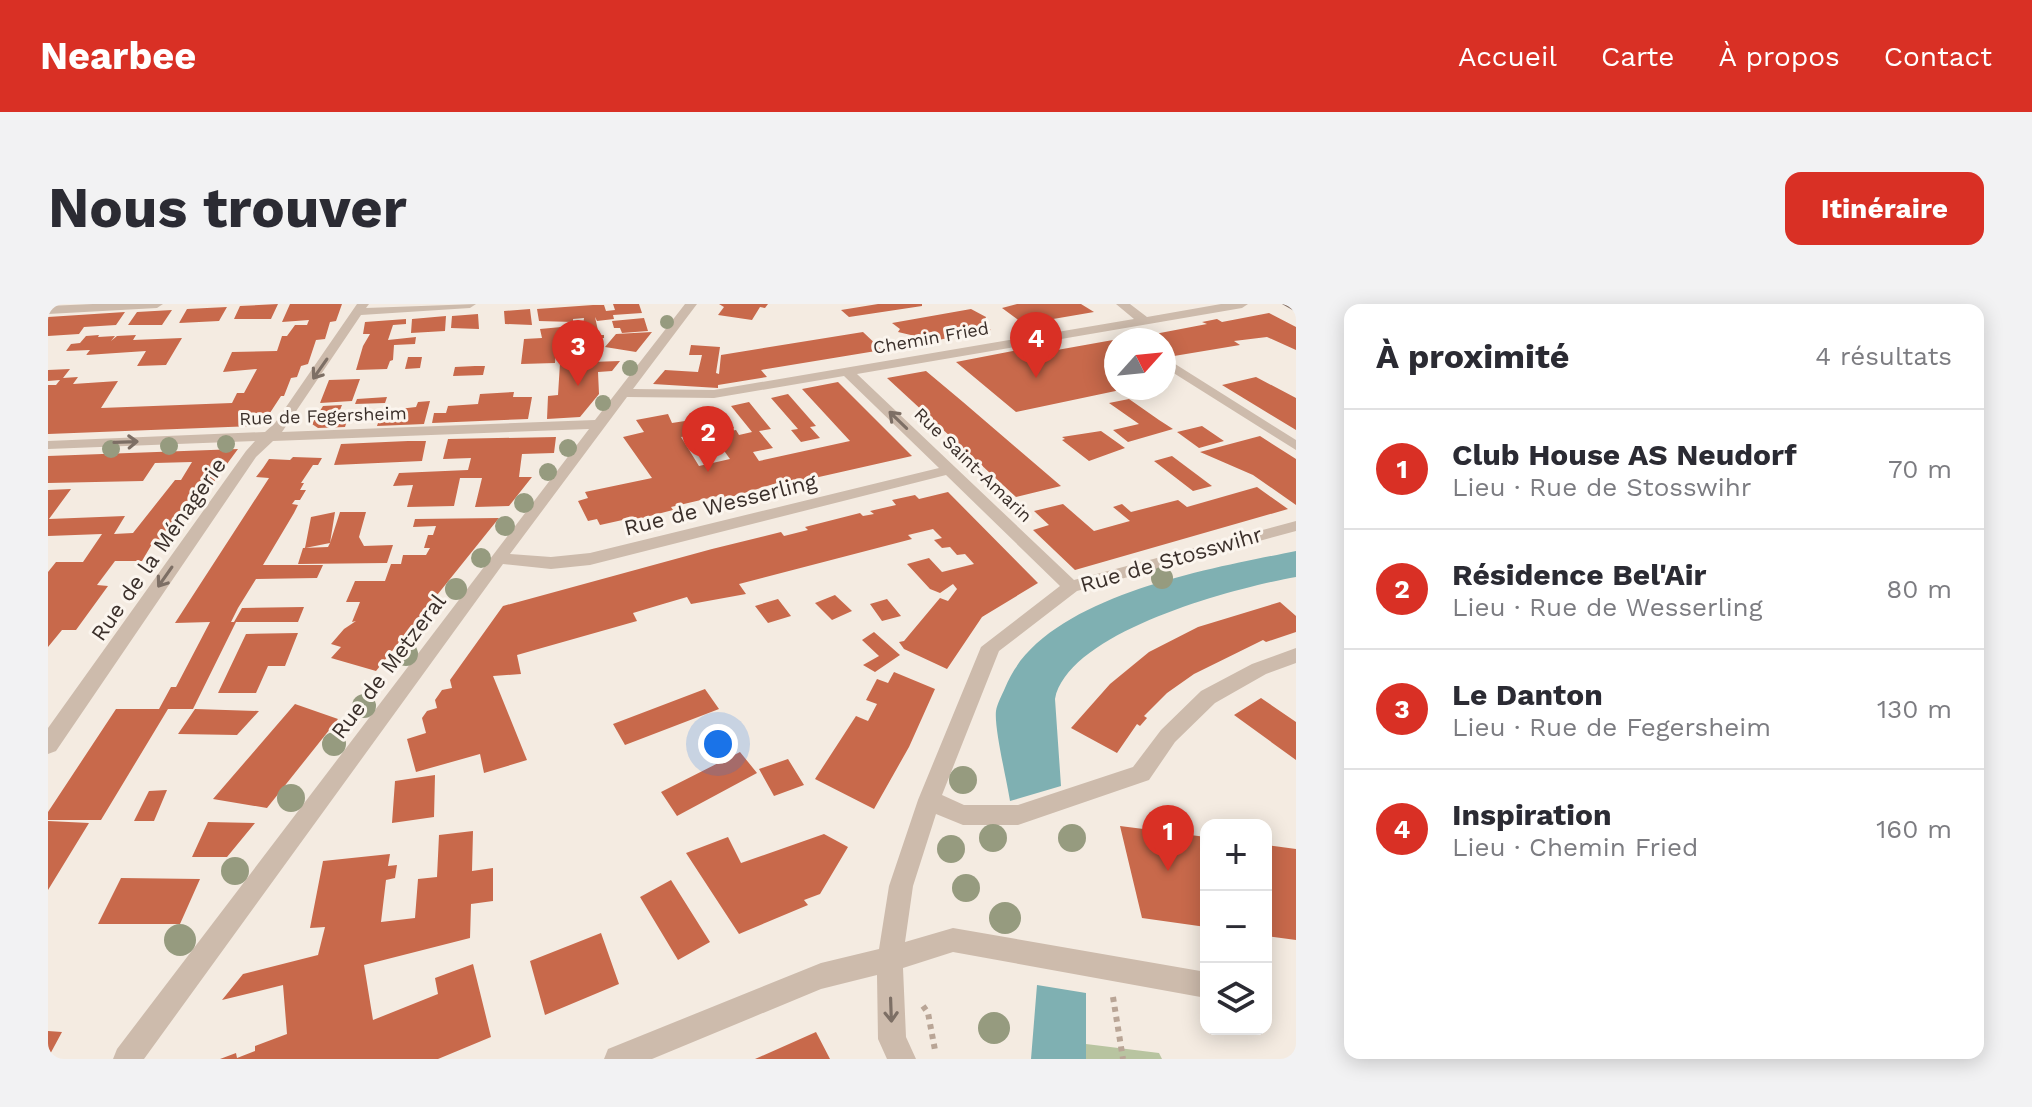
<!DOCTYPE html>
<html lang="fr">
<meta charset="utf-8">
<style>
:root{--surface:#fff;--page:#f2f2f3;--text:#2b2b33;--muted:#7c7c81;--line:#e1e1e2;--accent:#d93025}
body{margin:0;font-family:"Work Sans",sans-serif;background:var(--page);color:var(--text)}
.controls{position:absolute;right:24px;bottom:24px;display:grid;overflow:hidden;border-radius:16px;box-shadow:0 4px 20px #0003}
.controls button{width:72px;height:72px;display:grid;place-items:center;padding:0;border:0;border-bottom:2px solid var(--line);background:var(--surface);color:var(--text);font:40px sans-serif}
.compass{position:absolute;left:1056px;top:24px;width:72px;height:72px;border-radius:50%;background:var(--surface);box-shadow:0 4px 20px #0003;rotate:63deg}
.you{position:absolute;left:670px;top:440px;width:28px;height:28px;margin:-20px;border:6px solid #fff;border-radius:50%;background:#1a73e8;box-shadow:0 0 0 12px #1a73e833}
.badge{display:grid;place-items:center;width:52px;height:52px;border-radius:50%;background:var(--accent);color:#fff;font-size:26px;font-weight:700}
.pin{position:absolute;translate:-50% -66px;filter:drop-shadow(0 2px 4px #0008)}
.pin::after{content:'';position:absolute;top:42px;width:28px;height:24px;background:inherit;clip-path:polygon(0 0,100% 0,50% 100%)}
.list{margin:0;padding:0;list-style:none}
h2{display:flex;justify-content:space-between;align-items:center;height:104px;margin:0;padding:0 32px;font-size:34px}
h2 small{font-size:26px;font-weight:400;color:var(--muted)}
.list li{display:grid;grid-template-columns:52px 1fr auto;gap:24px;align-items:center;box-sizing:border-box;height:120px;padding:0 32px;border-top:2px solid var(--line)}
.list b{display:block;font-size:30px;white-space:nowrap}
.list p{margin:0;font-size:26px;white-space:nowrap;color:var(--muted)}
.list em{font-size:26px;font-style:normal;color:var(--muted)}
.icon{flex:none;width:44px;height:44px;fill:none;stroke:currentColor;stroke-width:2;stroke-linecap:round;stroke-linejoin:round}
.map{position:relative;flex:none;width:1248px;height:755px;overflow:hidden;border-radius:16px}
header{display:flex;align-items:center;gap:48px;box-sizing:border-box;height:112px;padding:0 40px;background:var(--accent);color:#fff}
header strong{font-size:38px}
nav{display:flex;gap:44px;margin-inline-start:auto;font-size:28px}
.intro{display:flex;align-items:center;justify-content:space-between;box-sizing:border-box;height:192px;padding:0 48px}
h1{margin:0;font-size:56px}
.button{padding:20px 36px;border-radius:16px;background:var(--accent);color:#fff;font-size:28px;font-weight:700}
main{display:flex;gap:48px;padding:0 48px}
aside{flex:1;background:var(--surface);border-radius:16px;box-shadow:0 4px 20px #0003}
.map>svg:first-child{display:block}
</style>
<header>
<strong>Nearbee</strong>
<nav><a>Accueil</a><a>Carte</a><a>À propos</a><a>Contact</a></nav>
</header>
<div class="intro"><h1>Nous trouver</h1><a class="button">Itinéraire</a></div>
<main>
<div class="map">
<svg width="1248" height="755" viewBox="0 0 1248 755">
<rect width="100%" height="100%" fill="#f4ebe1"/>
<path fill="#b8c4a0" d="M1038,740L1111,749L1114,755H1038Z"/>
<path fill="#7fb0b2" d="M1248,247V273C1187,284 1021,327 1007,395L1013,482L962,497C959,477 946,424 948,407C949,400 954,391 957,384C993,292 1161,265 1248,247Z
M989,681L1038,689V755H983Z"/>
<path fill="#c8694b" d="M230,0L223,15H186L192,2Z
M242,0H294L288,17L282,18L277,35L268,36L260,60L253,62L249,73L243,74L236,92H233L216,118L206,122L0,130V81H8L12,76L0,77V66L22,65L15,74L30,73L25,80L70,77L53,104L184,99L189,89H196L209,65L175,68L184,48L229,47L234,32H239L247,21H259L261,16L234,18Z
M565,0H591L594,9L565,11L566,15L549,17L547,13L551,31H556V34L542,35L543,38L511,40L508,42L507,59L473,60L476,35L494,34L492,25L535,21L536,14L525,15V18L491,17L489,5L545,1H556L558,7L567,6Z
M671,0H720L717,4L712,3L704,16L670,11L676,3Z
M830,0H874V2L801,13L793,6Z
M969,0H1033L1046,8L976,20L954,4Z
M179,3L171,17L131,19L139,5Z
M482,5L484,21L457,20L456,7Z
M923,5L938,13L937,16L941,19L935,20L943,26L874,39L867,32L850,28L852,25L844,19Z
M124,6L114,21H80L89,8Z
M77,8L68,21L36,23L31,30L0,32V13Z
M1221,9L1248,23V46L1219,33L1186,37L1192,41L1126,52L1116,49V36H1096L1091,33L1159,20L1154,18L1169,15L1174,18Z
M430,10L431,25L403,24L404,12Z
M398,12L397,27L363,29L364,15Z
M596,14L600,27L574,29L572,24H566L564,17Z
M358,15V20L345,21L340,36L368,33L367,40L346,41L345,56L342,57L339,65L308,66L315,42L322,30H315L317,18Z
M604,28L588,48L557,43L568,30Z
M815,28L834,46L713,66L719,73L670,81V84L605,80L617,66L650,68L654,51H641L643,41L672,43L668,69L671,70L673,51Z
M51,31L50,33L67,32L63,37L69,32L88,31L85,36L134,34L118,61L89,62L98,47L38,51L42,46L18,47L23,40L32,39L38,32Z
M1065,36L1068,38V84L1077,85L968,108L908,58L1001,40L1009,46Z
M360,53H374L372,64L357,65Z
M572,57L564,67L550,68L551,90L532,113L499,115L500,92L510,91L512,59Z
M427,62H437L435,71L405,72L407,63Z
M878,67L915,98L1013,182L968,193L839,74Z
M1208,73L1248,94V126L1174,81Z
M312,75L304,97L272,99L281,76Z
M790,78L864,152L731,182L729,179L673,196L670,192L623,203L625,206L590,215L588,213L552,221L549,215L540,217L530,197L540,194L537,188L604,174L575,133L596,128L588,116L620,110L624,119L676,111L686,124L633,133L651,162L682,155L664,130L688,126L691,131L704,128L683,102L701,98L723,125L711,127L725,144L705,148L711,157L802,137L754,85Z
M466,88L465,93H484L480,115L384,119L386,109H398L400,102L430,100L432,90Z
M740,90L768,122L762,123L772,134L753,138L743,126L750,125L723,94Z
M339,93L337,99L307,100L309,95Z
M1081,95L1111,116L1125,125L1080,138L1065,126L1091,120L1061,99Z
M382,97L376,120L329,122L334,107L368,103L370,98Z
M294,101L290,111L301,110L297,123L270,124L264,120L275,102Z
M1154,122L1176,137L1151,144L1129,128Z
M1053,127L1077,144L1041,157L1014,136L1017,135L1014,133Z
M1212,132L1248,155V201L1205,171L1152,148Z
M508,133L506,149L474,150L471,173H484L461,202L427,203L434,174H412L406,202L359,203L365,181L345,182L351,169L420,166L423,154L395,155L400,135Z
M360,137H378L374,157L286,161L293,140Z
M190,145L129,228H124L116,240H104L94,257H67L49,281L60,282L28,326H14L0,343V268L8,258H35L54,230L0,232V186L23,185L1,215L77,212L66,230L85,229L127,176H133L144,158L107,159L95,177L0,179V152Z
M1124,152L1164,182L1145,187L1106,157Z
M245,153L274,154L270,161H265L253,179H256L252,186H258L252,196H247L244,200L250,201L246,209L215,261H275L269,274L208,275L190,304L183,318H188L145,405H120L53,516H0V508L68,405H111L123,383H128L162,318L127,319L221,174L208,173L215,164L221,155L242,156Z
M1209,183L1240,205L1027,266L985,226L1001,221L986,207L1015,200L1046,227L1082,217L1065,203L1074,200L1083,208L1130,196L1139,203Z
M900,188L990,279L934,313L899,365L856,345L851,338L856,337L892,294L900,297L909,285L905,280L892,289L882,285L859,260L881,254L894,268L926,260L917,250L909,251L902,243L894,244L886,236L894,234L885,225L860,231L864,235L691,280L698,290L643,300L639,293L615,300L585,309L589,317L469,351L473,370L445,372L479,456L436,469L432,450L368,468L359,435L378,429L374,414L379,407L389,404L387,396L394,386L404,384L402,376L455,302L664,245L733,228L736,232L760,226L757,223L812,209L815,212L826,210L822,207L848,201L844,196L867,191L871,195Z
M287,208L282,239L292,208H318L311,233L316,242L345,241L339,259L250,260L255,244L280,243L282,239L257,244L263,213Z
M451,214L328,367L283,354L293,343L283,340L296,325L308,317L304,318L312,298H298L307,277H337L343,260H353L355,251H378L382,244H376L380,231H385L388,222L365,223L367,215Z
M787,291L804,307L784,316L767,299Z
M730,295L743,312L720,319L707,302Z
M839,295L853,312L834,317L822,300Z
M1232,298L1248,312V328L1218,338L1215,336L1146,370L1119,389L1096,412L1099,414L1092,422L1089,420L1069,449L1023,424L1062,380L1101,348L1150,323Z
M256,303L250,318H186L194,304Z
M826,328L852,351L827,368L815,361L831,352L814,336Z
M250,329L237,362H220L208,389H170L198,330Z
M846,368L887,385L861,443L826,505L767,475L808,412L820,417L829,400L818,396L829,375L840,379Z
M657,385L671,405L577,441L565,420Z
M1213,394L1248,418V456L1186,411Z
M247,400L290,415L219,504L165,495Z
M147,405L211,407L189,431L130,430Z
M692,448L709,469L629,512L613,488Z
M740,455L756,481L726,492L711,465Z
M387,471L386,513L344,519L347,477Z
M119,486L106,517H86L101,487Z
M0,517L41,519L0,586Z
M160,518L207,519L179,553H144Z
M1072,522L1158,533V623L1094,614Z
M425,527L424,567L445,564V597L423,600L422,634L316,661L325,716L390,690L387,674L425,660L443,733L390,755H172L188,749L189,754L207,747V742L239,730L235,681L174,696L195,670L270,651L277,623L262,624L275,557L342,550L340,562L349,561L347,574L338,576L333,618L367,614L370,575L389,573L391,531Z
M776,530L800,543L772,590L756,596L760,601L691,630L638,549L680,533L693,559Z
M1218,541L1248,545V636L1218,632Z
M73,574L152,575L132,620H50Z
M623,576L662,638L630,656L592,593Z
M553,629L571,680L497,711L482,657Z
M0,727L14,728L0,754Z
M768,728L782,755H707Z"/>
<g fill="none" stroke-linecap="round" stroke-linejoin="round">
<path stroke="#b9a596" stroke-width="6" stroke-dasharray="5 5" stroke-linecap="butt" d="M1065,693L1075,755
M875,702L880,709L887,746"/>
<path fill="#cdbbac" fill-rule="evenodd" d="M45,0H115L109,4L0,10V2Z
M309,0H321L318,4L428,0L422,4L313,11L234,128L547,116L637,0H649L585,85L666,86L1086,15L1068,0H1082L1099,13L1173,0H1200L1194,4L809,70L1026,276L1248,217V227L1029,287L951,347L894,491L916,501H970L1085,463L1113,426L1153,387L1204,360L1248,344V359L1218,370L1167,399L1127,438L1101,476L970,521H915L888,510L865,582L857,638L905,624L1158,668V694L905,648L855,664L858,733L868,755H839L830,735L829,671L773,685L604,755H556L560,745L773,659L831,645L841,582L870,496L933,343L1012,282L898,171L542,261L503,265L455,260L96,755H65L69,745L541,125L225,137L208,153L8,447L0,450V424L198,147L207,137L0,145V137L217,128L227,119ZM796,72L891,164L542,249L503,253L462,250L579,93L666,94Z
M1116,53L1248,136V146L1116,63Z"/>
<path fill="#7d675c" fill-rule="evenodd" d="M1234,0H1248V8Z"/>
</g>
<g fill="#969b7f">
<circle cx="619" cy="18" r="7"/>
<circle cx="582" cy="64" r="8"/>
<circle cx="555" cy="99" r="8"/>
<circle cx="178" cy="140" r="9"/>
<circle cx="121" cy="142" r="9"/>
<circle cx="520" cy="144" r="9"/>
<circle cx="63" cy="145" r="9"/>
<circle cx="500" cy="168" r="9"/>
<circle cx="476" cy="199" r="10"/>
<circle cx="457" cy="222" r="10"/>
<circle cx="433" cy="254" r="10"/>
<circle cx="1114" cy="274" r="11"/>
<circle cx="408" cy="285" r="11"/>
<circle cx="358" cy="350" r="12"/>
<circle cx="316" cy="402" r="12"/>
<circle cx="286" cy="440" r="12"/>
<circle cx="915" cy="476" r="14"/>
<circle cx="243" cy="494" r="14"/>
<circle cx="945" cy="534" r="14"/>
<circle cx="1024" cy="534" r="14"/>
<circle cx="903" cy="545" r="14"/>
<circle cx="187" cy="567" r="14"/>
<circle cx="918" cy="584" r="14"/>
<circle cx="957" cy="614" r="16"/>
<circle cx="132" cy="636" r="16"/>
<circle cx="946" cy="724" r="16"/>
</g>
<defs><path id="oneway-shaft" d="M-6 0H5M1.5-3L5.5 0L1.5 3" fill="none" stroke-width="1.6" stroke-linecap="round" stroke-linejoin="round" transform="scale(2)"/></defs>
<g stroke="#7d6f65">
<use href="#oneway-shaft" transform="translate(272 65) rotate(125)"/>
<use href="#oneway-shaft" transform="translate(850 116) rotate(-136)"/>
<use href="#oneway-shaft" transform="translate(78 138) rotate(-2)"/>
<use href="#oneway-shaft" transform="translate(117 273) rotate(125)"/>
<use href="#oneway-shaft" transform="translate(843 706) rotate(88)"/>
</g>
<g text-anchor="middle" stroke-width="6" stroke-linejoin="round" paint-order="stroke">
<g font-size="18" fill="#3b302b" stroke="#fbf5ee">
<text transform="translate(883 34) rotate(-10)" y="6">Chemin Fried</text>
<text transform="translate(275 112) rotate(-2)" y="6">Rue de Fegersheim</text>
<text transform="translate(925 161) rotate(44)" y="6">Rue Saint-Amarin</text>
</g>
<g font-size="22" fill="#3b302b" stroke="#fbf5ee">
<text transform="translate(672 200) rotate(-14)" y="8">Rue de Wesserling</text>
<text transform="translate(110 245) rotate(-55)" y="8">Rue de la Ménagerie</text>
<text transform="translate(1123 255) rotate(-16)" y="8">Rue de Stosswihr</text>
<text transform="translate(340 362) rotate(-53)" y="8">Rue de Metzeral</text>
</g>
</g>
</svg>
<div class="controls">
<button>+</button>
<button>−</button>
<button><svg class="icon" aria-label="layers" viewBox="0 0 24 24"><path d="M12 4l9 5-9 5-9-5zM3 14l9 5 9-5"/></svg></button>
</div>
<svg class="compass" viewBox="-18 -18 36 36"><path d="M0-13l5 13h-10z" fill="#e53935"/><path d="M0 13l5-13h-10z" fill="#7c7c81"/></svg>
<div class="you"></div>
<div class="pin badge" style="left:1120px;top:567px">1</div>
<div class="pin badge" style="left:660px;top:168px">2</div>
<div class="pin badge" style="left:530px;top:82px">3</div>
<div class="pin badge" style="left:988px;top:74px">4</div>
</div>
<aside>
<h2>À proximité<small>4 résultats</small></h2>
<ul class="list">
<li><span class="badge">1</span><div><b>Club House AS Neudorf</b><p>Lieu · Rue de Stosswihr</p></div><em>70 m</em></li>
<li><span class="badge">2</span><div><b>Résidence Bel'Air</b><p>Lieu · Rue de Wesserling</p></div><em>80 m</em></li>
<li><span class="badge">3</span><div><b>Le Danton</b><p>Lieu · Rue de Fegersheim</p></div><em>130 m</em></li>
<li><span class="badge">4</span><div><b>Inspiration</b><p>Lieu · Chemin Fried</p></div><em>160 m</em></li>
</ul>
</aside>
</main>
